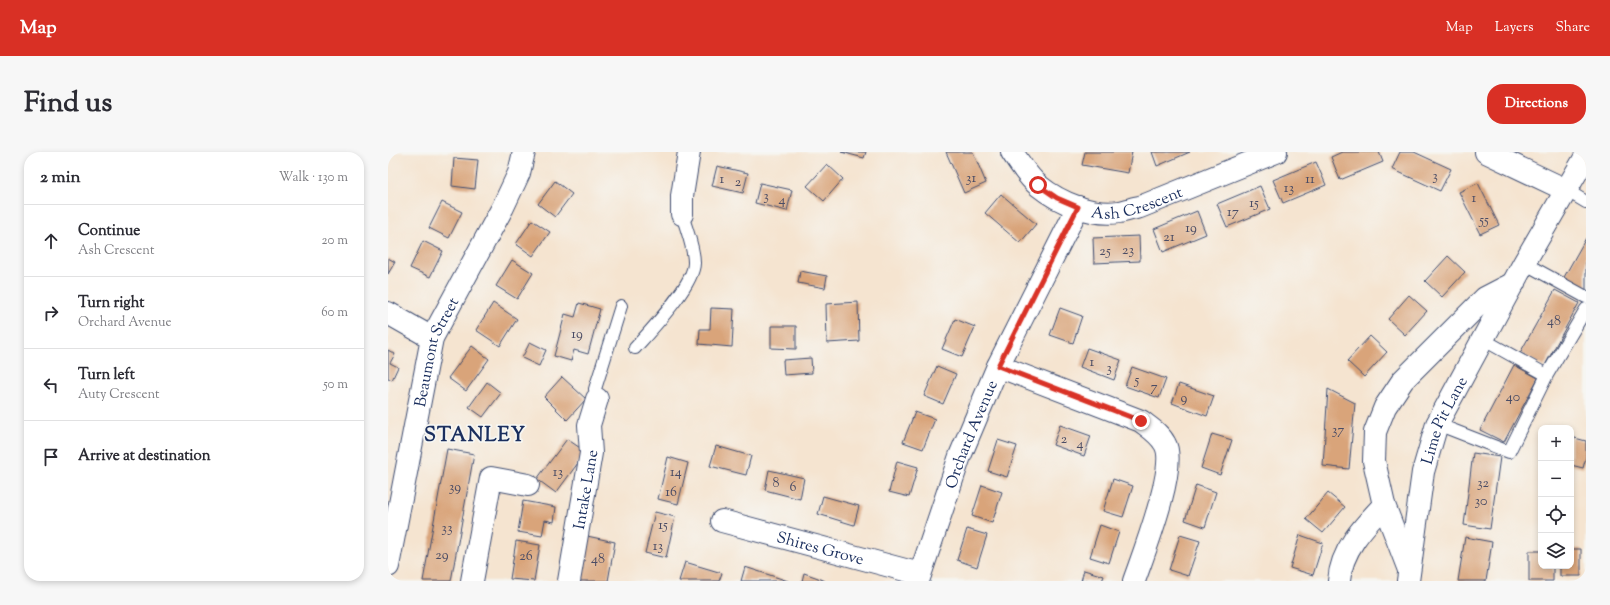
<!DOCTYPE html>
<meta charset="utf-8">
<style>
:root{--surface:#fff;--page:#f7f7f7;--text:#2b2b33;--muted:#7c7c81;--line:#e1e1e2;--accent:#d93025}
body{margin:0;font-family:"Sorts Mill Goudy",serif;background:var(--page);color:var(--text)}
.controls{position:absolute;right:12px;bottom:12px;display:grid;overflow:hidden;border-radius:8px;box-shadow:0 2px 6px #0003}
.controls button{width:36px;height:36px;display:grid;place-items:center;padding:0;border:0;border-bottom:1px solid var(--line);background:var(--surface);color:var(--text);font:20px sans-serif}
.stop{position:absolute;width:12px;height:12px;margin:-9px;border:3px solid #d93025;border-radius:50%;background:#fff}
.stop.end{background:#d93025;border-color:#fff;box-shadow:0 1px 4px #0008}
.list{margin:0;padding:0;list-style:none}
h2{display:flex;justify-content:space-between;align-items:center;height:52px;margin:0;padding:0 16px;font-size:17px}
h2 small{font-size:13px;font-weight:400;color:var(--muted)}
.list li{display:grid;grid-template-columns:26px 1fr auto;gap:12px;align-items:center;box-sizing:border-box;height:72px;padding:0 16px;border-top:1px solid var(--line)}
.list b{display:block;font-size:15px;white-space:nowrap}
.list p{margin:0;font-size:13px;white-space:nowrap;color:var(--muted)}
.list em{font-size:13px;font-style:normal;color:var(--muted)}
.icon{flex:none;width:22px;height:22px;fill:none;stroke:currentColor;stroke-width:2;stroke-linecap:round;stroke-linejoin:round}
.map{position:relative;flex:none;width:1198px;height:429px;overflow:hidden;border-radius:16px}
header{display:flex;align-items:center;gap:24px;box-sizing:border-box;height:56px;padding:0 20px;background:var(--accent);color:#fff}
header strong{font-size:19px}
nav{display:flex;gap:22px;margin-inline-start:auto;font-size:14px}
.intro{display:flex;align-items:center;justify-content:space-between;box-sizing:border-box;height:96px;padding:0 24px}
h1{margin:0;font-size:28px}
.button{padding:10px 18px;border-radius:16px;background:var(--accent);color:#fff;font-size:14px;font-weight:700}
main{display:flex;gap:24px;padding:0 24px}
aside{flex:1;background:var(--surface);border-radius:16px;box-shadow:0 2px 6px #0003}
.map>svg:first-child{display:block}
</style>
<header>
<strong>Map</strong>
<nav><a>Map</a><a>Layers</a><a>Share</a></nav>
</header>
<div class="intro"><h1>Find us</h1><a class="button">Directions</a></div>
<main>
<aside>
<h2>2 min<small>Walk · 130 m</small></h2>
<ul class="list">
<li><svg class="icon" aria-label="ahead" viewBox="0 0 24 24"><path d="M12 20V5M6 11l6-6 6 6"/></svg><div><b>Continue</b><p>Ash Crescent</p></div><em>20 m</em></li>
<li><svg class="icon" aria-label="right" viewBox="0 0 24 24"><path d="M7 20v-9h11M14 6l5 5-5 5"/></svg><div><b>Turn right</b><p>Orchard Avenue</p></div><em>60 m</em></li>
<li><svg class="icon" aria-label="left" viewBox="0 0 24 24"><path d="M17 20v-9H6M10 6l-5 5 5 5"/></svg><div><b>Turn left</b><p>Auty Crescent</p></div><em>50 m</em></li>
<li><svg class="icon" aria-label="arrive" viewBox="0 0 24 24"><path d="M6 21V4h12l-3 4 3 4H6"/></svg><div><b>Arrive at destination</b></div></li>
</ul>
</aside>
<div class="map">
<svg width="1198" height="429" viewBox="0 0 1198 429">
<rect width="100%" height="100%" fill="#f6f6f2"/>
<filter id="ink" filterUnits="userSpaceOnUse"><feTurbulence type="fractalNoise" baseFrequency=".025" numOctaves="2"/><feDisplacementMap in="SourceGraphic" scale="8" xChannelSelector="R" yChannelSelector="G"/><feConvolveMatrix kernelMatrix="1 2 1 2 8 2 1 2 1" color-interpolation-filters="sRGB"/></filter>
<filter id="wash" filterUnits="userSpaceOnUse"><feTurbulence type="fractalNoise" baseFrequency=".012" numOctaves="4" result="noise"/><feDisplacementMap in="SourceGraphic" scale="16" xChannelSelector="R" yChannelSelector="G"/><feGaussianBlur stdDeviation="0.9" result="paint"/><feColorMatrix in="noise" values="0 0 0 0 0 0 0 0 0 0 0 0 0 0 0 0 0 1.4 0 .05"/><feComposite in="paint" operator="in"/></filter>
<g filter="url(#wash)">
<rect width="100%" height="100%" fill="#f5e4d0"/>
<g id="blocks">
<path fill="#d9a47a" d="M453,0H478L476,6Z
M558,0H585L598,31L576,41Z
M697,0H744L740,21L694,13Z
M764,0H802L769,14Z
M954,0H991L995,10L952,28L943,5Z
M1012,0H1026L1063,17L1052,39L1004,17Z
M66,6L90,8L87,37L64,34Z
M928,10L938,33L895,51L885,28Z
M439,12L455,27L436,49L419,34Z
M329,14L360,21L355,41L324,34Z
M167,29L184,42L167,65L150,52Z
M372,31L404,38L399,59L367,51Z
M1090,31L1111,73L1092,82L1071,40Z
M872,34L882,57L839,75L829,52Z
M613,42L648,72L632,91L597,61Z
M54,50L74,60L61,86L41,76Z
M809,59L818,82L775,100L766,77Z
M144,68L162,80L145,104L128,92Z
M751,84L752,109L706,111L705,86Z
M1198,86V140L1175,127Z
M35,89L55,99L42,125L22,116Z
M1060,104L1077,120L1054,145L1037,129Z
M0,106L7,110L0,122Z
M124,108L145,121L129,147L108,134Z
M412,119L439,124L437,136L410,131Z
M1167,138L1191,151L1156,215L1132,201Z
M1021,143L1039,159L1017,183L1000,167Z
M470,150L471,189L439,191L438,152Z
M105,151L129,167L112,194L88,178Z
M191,151L212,157L200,202L186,198L183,209L166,204L177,162L187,165Z
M323,156L346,157L344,195L311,192L312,177H322Z
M672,156L694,164L685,191L662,183Z
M567,167L587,175L574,205L554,197Z
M383,174H408V197L383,196Z
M982,184L999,200L976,225L959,209Z
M142,190L158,198L151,214L134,206Z
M84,194L101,207L78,239L60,226Z
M699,196L733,208L726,228L692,215Z
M0,198L7,202L2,211L10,215L4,228L0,226Z
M423,206L424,221L396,223L395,208Z
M1126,213L1150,226L1116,290L1092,278Z
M549,214L568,222L555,252L536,244Z
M744,215L778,227L771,246L737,234Z
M174,225L198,247L179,268L156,245Z
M99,230L113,241L95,265L81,255Z
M791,232L826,244L819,264L784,251Z
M940,237L967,251L961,317L935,314Z
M527,260L547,267L535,297L515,290Z
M672,273L703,284L696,304L665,293Z
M824,282L844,288L832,323L813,316Z
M1183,285L1198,289V305L1195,316L1183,313Z
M179,287L198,300L168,341L149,327Z
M610,288L629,294L619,325L600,319Z
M328,294L363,304L358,323L322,314Z
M59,297L86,302L63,429H35Z
M1085,301L1112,305L1102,377L1076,373Z
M280,305L300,311L290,352L270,347Z
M509,309L530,315L521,345L501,340Z
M381,318L416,326L412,347L377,338Z
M725,327L745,334L735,365L715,359Z
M594,333L614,340L604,371L584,364Z
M808,333L828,340L817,375L797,368Z
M940,341L957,355L935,381L918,367Z
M435,344L471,354L466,373L430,362Z
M135,349L168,355L166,370L157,368L154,384L130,380Z
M267,360L287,365L278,406L257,401Z
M712,373L731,380L721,411L702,405Z
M579,377L599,383L589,415L569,408Z
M792,383L812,389L800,424L781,418Z
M912,383L935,391L925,423L902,416Z
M199,384L227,390L220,429H191Z
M1077,385L1104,390L1098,429H1070Z
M128,389L152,393L146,429L122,427Z
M1183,397H1193V424H1172V414H1183Z
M1141,399H1153V414H1165V429H1141Z
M297,410L334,421L331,429H291Z
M357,415L400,429H353Z
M696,418L716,424L714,429H693Z
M416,421L433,427L437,429H414Z"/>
</g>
</g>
<g filter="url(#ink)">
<use href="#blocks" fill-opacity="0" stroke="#3c4a6f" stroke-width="1"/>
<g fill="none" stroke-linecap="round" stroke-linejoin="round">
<g stroke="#3c4a6f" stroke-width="14">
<path id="service" d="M1178,38L1198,50
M1136,111L1198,145
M1096,188L1159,223
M247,196C262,179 307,132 306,110C306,95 298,77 294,62
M209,247L207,237L233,154
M1049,272L1121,300L1159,223L1198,157"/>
</g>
<g stroke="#3c4a6f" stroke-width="24">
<g id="minor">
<path id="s1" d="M624,0C632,12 640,25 651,34C672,51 704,64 731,60C738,59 745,56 752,55L888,0"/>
<path d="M1098,0L1178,38"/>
<path d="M294,62V44L301,0"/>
<path d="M0,161L44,186"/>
<path d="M610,214L753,269C762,276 772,282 777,292C790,314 755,403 746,429"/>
<path id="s2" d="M334,369L532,422"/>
<path id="s3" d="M0,414L44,186L115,55L131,21L136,0"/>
<path d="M1021,418L996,353L986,309L987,280L997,255L1015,228L1097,146L1126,131"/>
<path d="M84,429L103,326L140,333"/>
<path id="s4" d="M181,429L203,301L201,273L209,247"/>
<path id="s5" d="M530,429L572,304L610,214L690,55"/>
<path d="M951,429C953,398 976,374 996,353"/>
</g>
</g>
<g stroke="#3c4a6f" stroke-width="24">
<g id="tertiary">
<path id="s6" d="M1020,429L1035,320L1049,272L1136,111L1198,4"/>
</g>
</g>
<use href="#service" stroke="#fff" stroke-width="12"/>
<use href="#minor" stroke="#fff" stroke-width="22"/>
<use href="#tertiary" stroke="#fff" stroke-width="22"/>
</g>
</g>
<g fill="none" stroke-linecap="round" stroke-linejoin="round" filter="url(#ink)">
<path stroke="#d93025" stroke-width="5" d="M650,33L669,46L690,55L610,214L753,269"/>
</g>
<g text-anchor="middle" stroke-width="3.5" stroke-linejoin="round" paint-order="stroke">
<g font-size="14" fill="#4a4c65">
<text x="1047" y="28">3</text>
<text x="583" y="30">31</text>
<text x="334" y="31">1</text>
<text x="922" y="31">11</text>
<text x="350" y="34">2</text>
<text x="901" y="40">13</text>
<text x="378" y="48">3</text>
<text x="1086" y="50">1</text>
<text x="394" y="52">4</text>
<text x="866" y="55">15</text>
<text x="845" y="64">17</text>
<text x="1096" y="72">55</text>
<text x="803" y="80">19</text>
<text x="781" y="89">21</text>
<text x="740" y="102">23</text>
<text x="717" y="103">25</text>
<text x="1166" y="173">48</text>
<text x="189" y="186">19</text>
<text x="704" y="214">1</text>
<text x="721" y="220">3</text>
<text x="749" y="232">5</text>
<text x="766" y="239">7</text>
<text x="1125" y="249">40</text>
<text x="796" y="250">9</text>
<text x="950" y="282">37</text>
<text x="676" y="291">2</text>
<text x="692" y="296">4</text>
<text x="170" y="324">13</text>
<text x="288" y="324">14</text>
<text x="388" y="335">8</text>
<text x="1095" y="335">32</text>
<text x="67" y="339">39</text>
<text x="405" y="339">6</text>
<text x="283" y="344">16</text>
<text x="1093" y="353">30</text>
<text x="275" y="377">15</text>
<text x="59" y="380">33</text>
<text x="270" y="398">13</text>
<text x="54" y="407">29</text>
<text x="138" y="408">26</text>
<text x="210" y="411">48</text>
</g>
<g font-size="16" fill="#1b2f5e" stroke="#f6f6f2">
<text dy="6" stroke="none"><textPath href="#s1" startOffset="149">Ash Crescent</textPath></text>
<text dy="6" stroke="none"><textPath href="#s3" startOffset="220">Beaumont Street</textPath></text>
<text dy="6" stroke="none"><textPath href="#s6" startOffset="166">Lime Pit Lane</textPath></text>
<text dy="6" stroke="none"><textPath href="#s5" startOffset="156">Orchard Avenue</textPath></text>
<text dy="6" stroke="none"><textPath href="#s4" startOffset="93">Intake Lane</textPath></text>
<text dy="6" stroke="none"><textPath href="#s2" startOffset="102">Shires Grove</textPath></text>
</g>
<g font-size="20" font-weight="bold" letter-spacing="1" fill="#1b2f5e" stroke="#f6f6f2">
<text x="87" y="289">STANLEY</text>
</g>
</g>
</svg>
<div class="controls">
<button>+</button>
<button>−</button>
<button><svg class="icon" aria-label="locate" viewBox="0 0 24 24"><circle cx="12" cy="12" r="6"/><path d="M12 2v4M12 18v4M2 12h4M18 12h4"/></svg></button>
<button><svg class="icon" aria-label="layers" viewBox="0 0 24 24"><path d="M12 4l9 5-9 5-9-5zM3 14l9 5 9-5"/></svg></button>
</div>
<div class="stop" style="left:650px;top:33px"></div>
<div class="stop end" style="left:753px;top:269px"></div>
</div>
</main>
